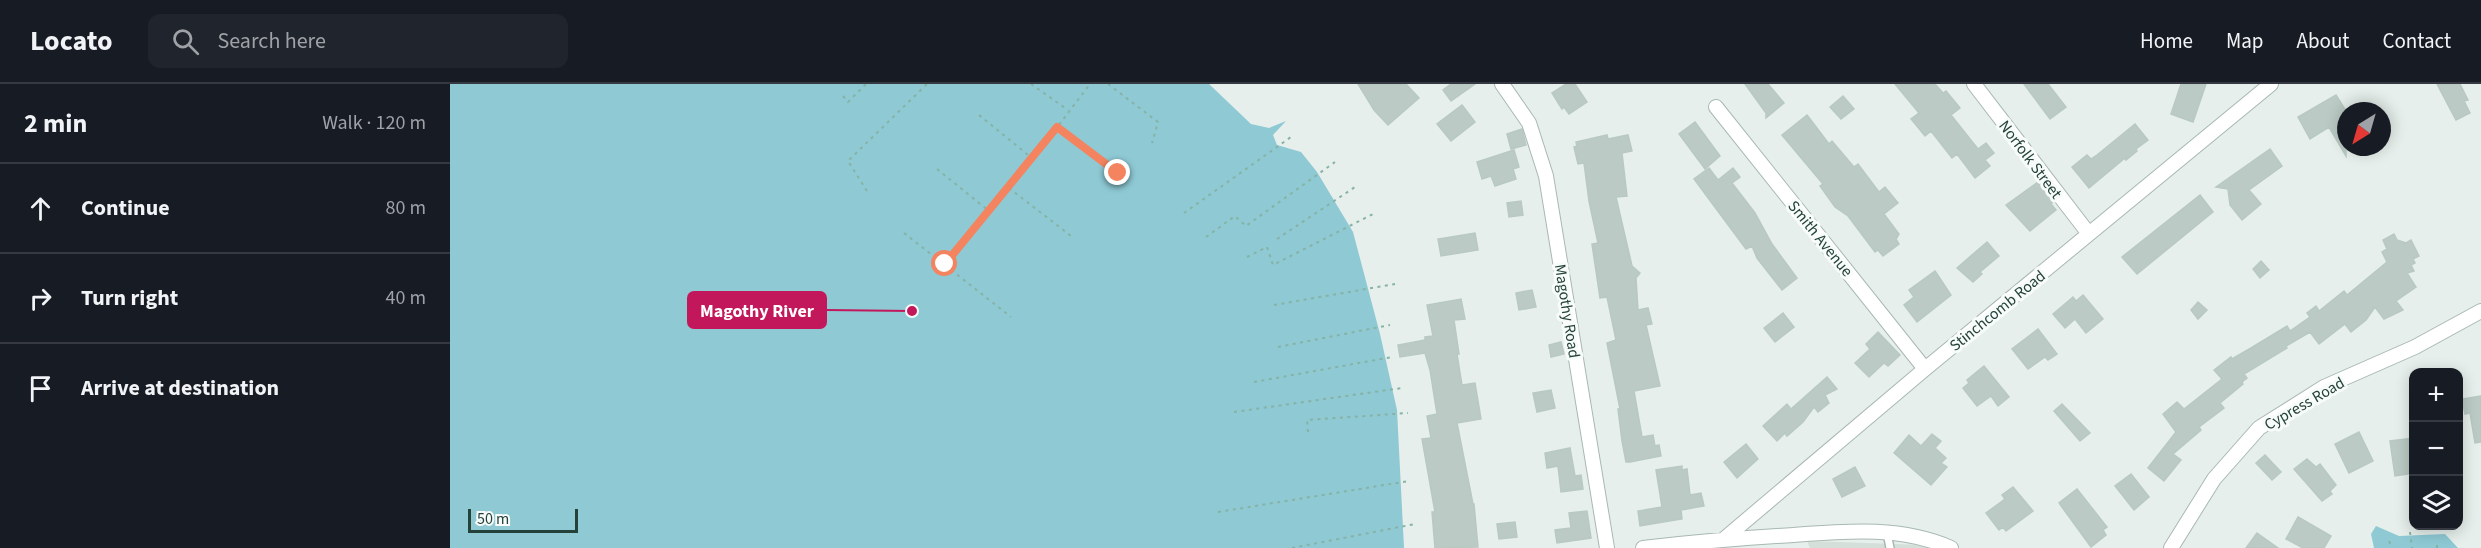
<!DOCTYPE html>
<meta charset="utf-8">
<style>
:root{--surface:#171b24;--page:#20242c;--text:#f1f3f6;--muted:#9ea1a6;--line:#363941}
body{margin:0;font-family:"Source Sans 3",sans-serif;background:var(--page);color:var(--text)}
.controls{position:absolute;right:18px;bottom:18px;display:grid;overflow:hidden;border-radius:12px;box-shadow:0 3px 15px #0003}
.controls button{width:54px;height:54px;display:grid;place-items:center;padding:0;border:0;border-bottom:2px solid var(--line);background:var(--surface);color:var(--text);font:30px sans-serif}
.compass{position:absolute;left:1887px;top:18px;width:54px;height:54px;border-radius:50%;background:var(--surface);box-shadow:0 3px 15px #0003;rotate:217deg}
.scale{position:absolute;left:18px;bottom:15px;width:110px;box-sizing:border-box;padding-left:6px;border:3px solid #24423a;border-top:0;font-size:16px;line-height:21px;white-space:nowrap;color:#24423a;-webkit-text-stroke:4px #f7fbf9;paint-order:stroke}
.stop{position:absolute;width:18px;height:18px;margin:-14px;border:4px solid #f4845f;border-radius:50%;background:#fff}
.stop.end{background:#f4845f;border-color:#fff;box-shadow:0 2px 6px #0008}
.list{margin:0;padding:0;list-style:none}
h2{display:flex;justify-content:space-between;align-items:center;height:78px;margin:0;padding:0 24px;font-size:26px}
h2 small{font-size:20px;font-weight:400;color:var(--muted)}
.list li{display:grid;grid-template-columns:39px 1fr auto;gap:18px;align-items:center;box-sizing:border-box;height:90px;padding:0 24px;border-top:2px solid var(--line)}
.list b{display:block;font-size:22px;white-space:nowrap}
.list em{font-size:20px;font-style:normal;color:var(--muted)}
.icon{flex:none;width:33px;height:33px;fill:none;stroke:currentColor;stroke-width:2;stroke-linecap:round;stroke-linejoin:round}
.map{position:relative;flex:none;width:2031px;height:464px;overflow:hidden}
header{display:flex;align-items:center;gap:36px;box-sizing:border-box;height:84px;padding:0 30px;background:var(--surface);border-bottom:2px solid var(--line)}
header strong{font-size:28px}
nav{display:flex;gap:33px;margin-inline-start:auto;font-size:21px}
.search{width:420px;height:54px;background:var(--page);display:flex;align-items:center;gap:15px;box-sizing:border-box;padding:0 21px;border-radius:12px;color:var(--muted);font-size:22px}
main{display:flex}
aside{flex:1;background:var(--surface)}
.map>svg:first-child{display:block}
</style>
<header>
<strong>Locato</strong>
<div class="search"><svg class="icon" aria-label="search" viewBox="0 0 24 24"><circle cx="10" cy="10" r="6"/><path d="M15 15l6 6"/></svg>Search here</div>
<nav><a>Home</a><a>Map</a><a>About</a><a>Contact</a></nav>
</header>
<main>
<aside>
<h2>2 min<small>Walk · 120 m</small></h2>
<ul class="list">
<li><svg class="icon" aria-label="ahead" viewBox="0 0 24 24"><path d="M12 20V5M6 11l6-6 6 6"/></svg><div><b>Continue</b></div><em>80 m</em></li>
<li><svg class="icon" aria-label="right" viewBox="0 0 24 24"><path d="M7 20v-9h11M14 6l5 5-5 5"/></svg><div><b>Turn right</b></div><em>40 m</em></li>
<li><svg class="icon" aria-label="arrive" viewBox="0 0 24 24"><path d="M6 21V4h12l-3 4 3 4H6"/></svg><div><b>Arrive at destination</b></div></li>
</ul>
</aside>
<div class="map">
<svg width="2031" height="464" viewBox="0 0 2031 464">
<rect width="100%" height="100%" fill="#e6efeb"/>
<path fill="#d4dfda" d="M1357,457L1476,461L1482,464H1360Z"/>
<path fill="#8ec9d4" d="M0,0H759L801,40L819,44L836,37L823,51L827,61L851,68L867,88L903,148L930,250L947,326L954,464H0Z
M1926,442L1949,452L1995,450L2008,464H1924L1921,450Z"/>
<path fill="#bbcac4" stroke="#b8c9c2" stroke-width="1.5" d="M908,0H956L969,14L938,41L924,26Z
M1001,0H1025L1001,17L993,6Z
M1116,0H1125L1137,18L1119,30L1114,23L1112,25L1102,9Z
M1295,0H1318L1334,19L1316,34V29Z
M1445,0H1485L1493,9L1496,7L1510,24L1501,31L1528,65L1536,59L1544,69L1535,76L1540,82L1525,94L1507,70L1502,74L1481,47L1475,52L1461,35L1469,29Z
M1574,0H1598L1616,23L1600,35Z
M1731,0H1756L1743,38L1721,30Z
M1987,0H2010L2018,16L2014,17L2020,29L2006,36Z
M1886,11L1896,27V72L1879,43L1860,55L1848,33Z
M1393,12L1404,25L1391,35L1380,23Z
M1012,21L1025,38L1001,57L987,40Z
M1357,31L1379,60L1382,57L1404,83L1408,80L1429,108L1435,103L1448,119L1434,130L1449,150L1446,155L1449,160L1433,172L1428,166L1425,168L1398,132L1385,123L1370,102L1373,100L1332,51Z
M1245,38L1270,72L1255,85L1229,50Z
M1685,40L1698,56L1686,65L1687,67L1676,76L1675,74L1639,104L1622,83L1637,71L1641,75L1647,71Z
M1072,45L1076,61L1061,65L1057,50Z
M1157,51L1158,55L1178,51L1182,67L1172,69L1177,112L1166,113L1182,182L1190,189L1186,194L1188,226L1198,224L1202,240L1196,241L1210,302L1184,307L1192,353L1203,351L1205,362L1209,361L1211,372L1180,378H1176L1172,357L1168,325H1170L1157,259L1166,256L1157,213L1150,214L1142,160L1148,159L1139,117L1134,79L1128,80L1124,63L1127,62L1126,58Z
M1820,65L1832,82L1799,106L1811,120L1792,136L1780,121L1778,105L1766,103Z
M1064,66L1069,83L1063,85L1066,95L1045,102L1041,92L1032,95L1027,78Z
M1259,84L1268,96L1283,84L1290,93L1282,99L1305,129L1322,160L1347,194L1332,206L1307,174L1302,162L1296,165L1244,95Z
M1588,98L1603,118L1601,120L1606,126L1580,147L1556,121Z
M1750,111L1763,128L1687,190L1672,173Z
M1071,117L1073,131L1059,133L1057,119Z
M1025,149L1028,166L991,172L988,155Z
M1944,150L1947,156L1956,159L1961,156L1969,172L1963,175L1965,179L1961,181L1964,187L1957,189L1966,203L1946,217L1953,226L1934,235L1925,223L1916,236L1901,248L1895,240L1869,260L1860,248L1836,262L1837,264L1794,290L1797,294L1792,298L1793,300L1770,319L1774,324L1749,343L1751,346L1723,370L1731,376L1714,397L1698,384L1726,348L1713,330L1727,318L1734,325L1772,295L1764,286L1781,273L1782,275L1801,264L1837,242L1840,247L1860,233L1857,229L1866,222L1869,227L1894,207L1897,211L1937,178L1932,168L1937,165L1933,156Z
M1537,158L1549,172L1530,188L1532,190L1523,198L1507,184Z
M1811,177L1819,186L1810,194L1803,185Z
M1485,187L1501,211L1467,238L1454,221L1464,213L1459,206Z
M1082,206L1086,223L1069,226L1066,209Z
M1633,211L1653,235L1636,249L1625,235L1615,244L1603,230L1623,213L1626,217Z
M1011,215L1015,235L1004,236L1009,270H1007L1012,301L1025,299L1031,335L1007,339L1023,420H1024L1028,463L985,464L982,428H985L972,355L981,354L977,332L987,330L980,286L975,269L950,273L948,261L975,256V253L983,252L977,221Z
M1748,218L1757,226L1748,235L1741,226Z
M1333,229L1344,243L1325,258L1314,244Z
M1588,245L1607,270L1598,276L1595,273L1578,285L1562,265Z
M1428,248L1450,271L1438,282L1434,279L1419,293L1405,279L1420,265L1416,260Z
M1111,258L1114,270L1101,273L1099,261Z
M1534,282L1559,313L1548,322L1541,312L1527,322L1513,304L1519,299L1517,296Z
M1377,293L1387,305L1375,311L1379,319L1368,328L1364,323L1353,338L1337,352L1335,349L1327,357L1313,342L1337,320L1341,325Z
M1101,306L1105,324L1087,328L1083,309Z
M2031,312V358L2025,359L2020,329L2015,330L2012,315Z
M1612,320L1640,349L1630,357L1604,327Z
M1909,348L1923,377L1899,389L1885,360Z
M1482,350L1491,357L1485,364L1496,374L1491,379L1497,383L1481,401L1444,369L1459,351L1471,362Z
M1964,354V389L1945,392L1940,357Z
M1296,360L1308,375L1287,394L1274,378Z
M1120,364L1125,392L1131,391L1133,405L1111,408L1108,382L1097,384L1095,369Z
M1815,371L1831,388L1822,396L1806,379Z
M1857,375L1866,383L1870,380L1886,401L1880,407L1882,410L1872,417L1844,385Z
M1232,382V386L1237,385L1240,411L1251,409L1254,422L1231,426L1232,435L1190,442L1188,427L1212,423L1206,386Z
M1405,383L1415,402L1392,413L1383,395Z
M1681,390L1699,413L1684,426L1665,402Z
M1563,403L1583,427L1556,447L1553,443L1549,446L1536,429L1555,415L1552,411Z
M1627,405L1657,443L1653,446L1656,451L1641,463L1609,419Z
M1137,427L1141,454L1107,459L1105,446L1121,444L1119,429Z
M1848,433L1881,452L1874,464H1853L1836,455Z
M1065,438L1067,453L1049,455L1047,440Z
M1807,449L1828,464H1796Z"/>
<g fill="none" stroke-linecap="round" stroke-linejoin="round">
<g stroke="#a8b8b2" stroke-width="10">
<path id="service" d="M1437,449L1440,464"/>
</g>
<g stroke="#a8b8b2" stroke-width="16">
<path id="minor" d="M1052,0L1079,39L1096,92L1157,464
M1524,0L1639,150
M1266,23L1475,285
M1274,455L1475,285L1821,0
M1193,464C1243,458 1293,454 1344,451C1397,447 1451,442 1501,464
M1721,464L1764,395L1809,344L1874,303L1965,263L2031,227"/>
</g>
<path stroke="#86b3a5" stroke-width="2" stroke-dasharray="3 4.5" stroke-linecap="butt" d="M581,0L618,26
M658,0L708,38L702,59
M393,12L398,18L416,0
M529,31L583,75
M608,42L668,89
M487,85L539,127
M559,104L621,152
M417,107L398,77L477,0
M734,129L841,53
M454,149L561,233
M756,153L785,132L796,142L885,78
M827,155L908,101
M797,173L817,163L823,181L925,129
M495,180L583,75L640,0
M824,221L945,200
M828,263L940,241
M804,298L942,273
M784,328L952,304
M858,348L857,336L958,329
M768,428L959,397
M1960,448L1962,464
M1939,457L1942,464
M1987,461V464
M842,464L965,440"/>
<use href="#service" stroke="#fff" stroke-width="7"/>
<use href="#minor" stroke="#fff" stroke-width="14"/>
</g>
<g fill="none" stroke-linecap="round" stroke-linejoin="round">
<path stroke="#f4845f" stroke-width="8" d="M495,180L607,43L668,89"/>
</g>
<g text-anchor="middle" stroke-width="6" stroke-linejoin="round" paint-order="stroke">
<g font-size="16" fill="#24423a" stroke="#f7fbf9">
<text transform="translate(1581 75) rotate(53)" y="6">Norfolk Street</text>
<text transform="translate(1371 154) rotate(51)" y="6">Smith Avenue</text>
<text transform="translate(1547 226) rotate(-39)" y="6">Stinchcomb Road</text>
<text transform="translate(1118 227) rotate(81)" y="6">Magothy Road</text>
<text transform="translate(1854 319) rotate(-30)" y="6">Cypress Road</text>
</g>
</g>
<path fill="none" stroke="#c2185b" stroke-width="2" d="M462 227L376 226"/>
<circle fill="#c2185b" stroke="#f7fbf9" stroke-width="2" cx="462" cy="227" r="6"/>
<rect fill="#c2185b" stroke="#c2185b" stroke-width="2" x="238" y="208" width="138" height="36" rx="6"/>
<g font-size="18" text-anchor="middle" font-weight="bold" fill="#fff">
<text x="307" y="233">Magothy River</text>
</g>
</svg>
<div class="controls">
<button>+</button>
<button>−</button>
<button><svg class="icon" aria-label="layers" viewBox="0 0 24 24"><path d="M12 4l9 5-9 5-9-5zM3 14l9 5 9-5"/></svg></button>
</div>
<svg class="compass" viewBox="-18 -18 36 36"><path d="M0-13l5 13h-10z" fill="#e53935"/><path d="M0 13l5-13h-10z" fill="#9ea1a6"/></svg>
<div class="scale">50 m</div>
<div class="stop" style="left:495px;top:180px"></div>
<div class="stop end" style="left:668px;top:89px"></div>
</div>
</main>
